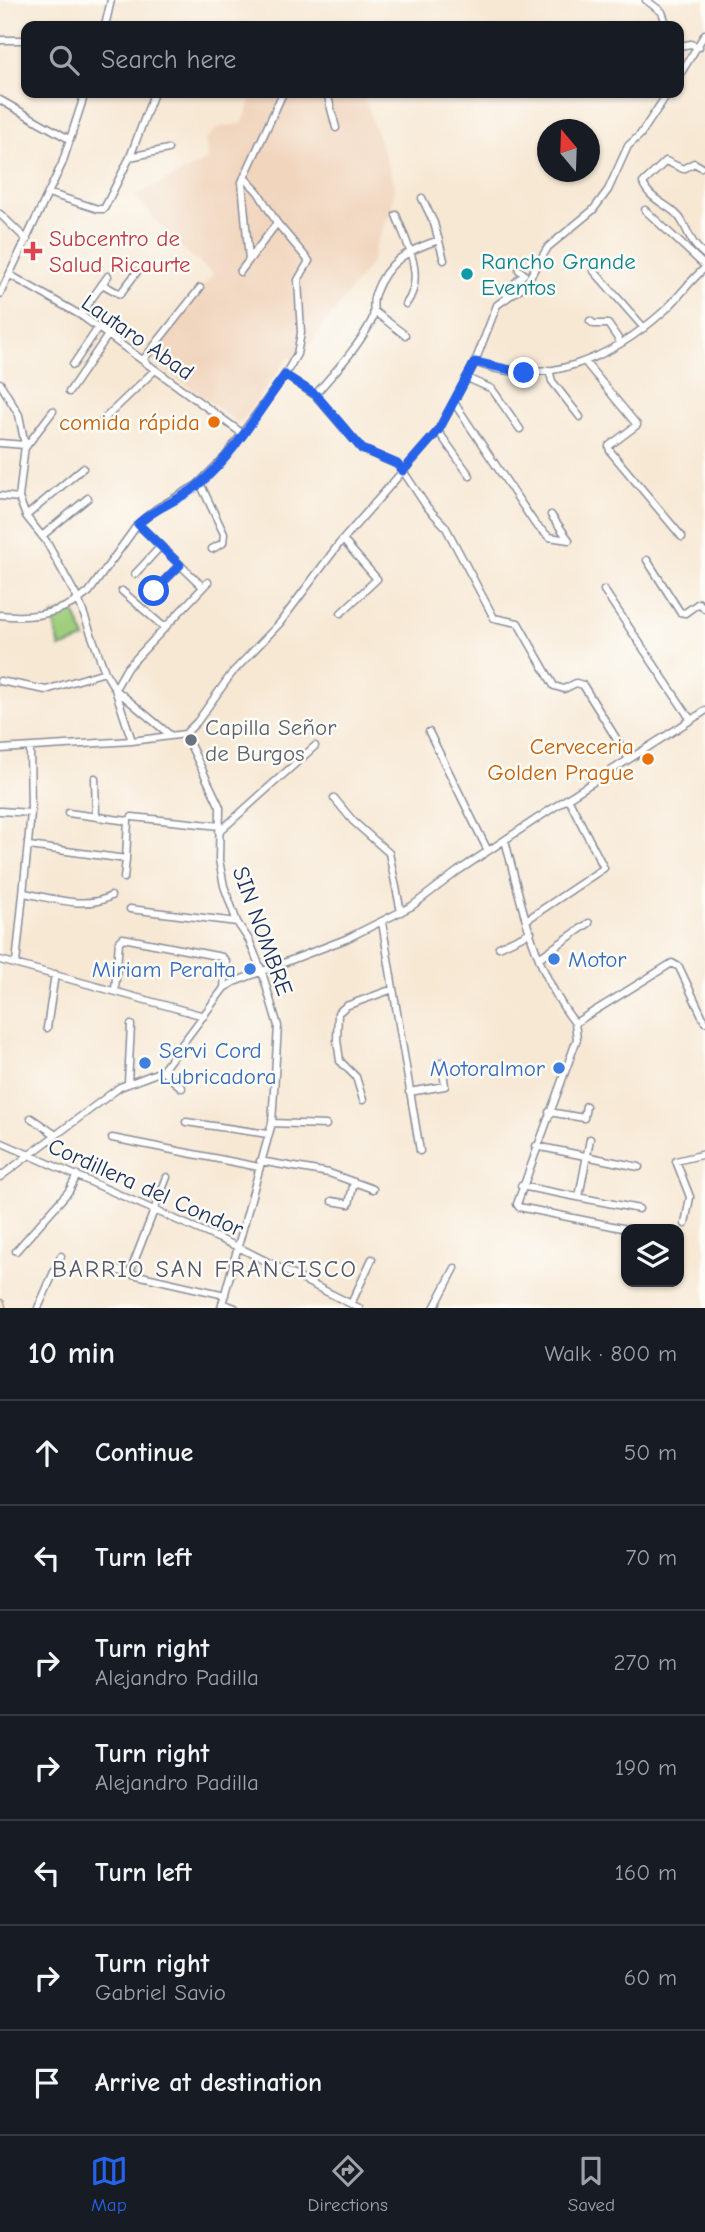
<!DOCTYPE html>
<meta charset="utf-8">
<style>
:root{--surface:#171b24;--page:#242831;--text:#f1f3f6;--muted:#9ea1a6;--line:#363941;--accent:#2563eb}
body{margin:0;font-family:"Comic Neue",sans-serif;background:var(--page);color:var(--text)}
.controls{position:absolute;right:21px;bottom:21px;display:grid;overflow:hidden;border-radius:14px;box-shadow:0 2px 5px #0004}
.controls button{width:63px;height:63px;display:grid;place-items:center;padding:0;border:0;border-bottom:2px solid var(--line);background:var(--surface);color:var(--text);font:35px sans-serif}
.compass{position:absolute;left:537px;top:119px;width:63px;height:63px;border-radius:50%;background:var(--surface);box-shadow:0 2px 5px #0004;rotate:341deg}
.stop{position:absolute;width:21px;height:21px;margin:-16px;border:5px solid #2563eb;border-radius:50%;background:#fff}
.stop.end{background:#2563eb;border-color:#fff;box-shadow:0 2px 7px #0008}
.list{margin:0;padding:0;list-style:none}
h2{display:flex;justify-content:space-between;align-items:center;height:91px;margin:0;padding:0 28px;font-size:30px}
h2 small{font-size:23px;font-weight:400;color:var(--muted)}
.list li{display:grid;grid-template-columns:46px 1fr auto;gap:21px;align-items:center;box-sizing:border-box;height:105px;padding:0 28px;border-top:2px solid var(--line)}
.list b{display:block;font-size:26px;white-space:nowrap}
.list p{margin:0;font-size:23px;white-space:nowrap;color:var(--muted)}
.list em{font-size:23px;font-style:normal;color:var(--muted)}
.icon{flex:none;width:38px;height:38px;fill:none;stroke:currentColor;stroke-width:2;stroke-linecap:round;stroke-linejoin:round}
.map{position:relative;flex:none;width:705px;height:1308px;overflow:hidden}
.search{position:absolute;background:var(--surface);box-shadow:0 2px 5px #0004;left:21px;right:21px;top:21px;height:77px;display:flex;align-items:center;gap:18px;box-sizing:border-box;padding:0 24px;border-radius:14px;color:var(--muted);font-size:26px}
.sheet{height:826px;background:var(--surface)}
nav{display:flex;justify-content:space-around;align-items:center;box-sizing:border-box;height:98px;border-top:2px solid var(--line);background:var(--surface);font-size:19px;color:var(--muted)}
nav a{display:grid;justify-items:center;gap:4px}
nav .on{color:var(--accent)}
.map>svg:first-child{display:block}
</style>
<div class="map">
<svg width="705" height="1308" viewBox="0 0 705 1308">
<rect width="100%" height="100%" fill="#fdfcf7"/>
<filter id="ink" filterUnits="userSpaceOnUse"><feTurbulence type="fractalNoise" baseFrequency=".0143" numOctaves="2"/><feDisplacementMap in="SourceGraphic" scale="14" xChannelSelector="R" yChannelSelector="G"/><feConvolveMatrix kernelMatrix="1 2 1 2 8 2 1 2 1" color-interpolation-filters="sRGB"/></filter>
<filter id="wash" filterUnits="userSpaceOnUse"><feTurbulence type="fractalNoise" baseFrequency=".00686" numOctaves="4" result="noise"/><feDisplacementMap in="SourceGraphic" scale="28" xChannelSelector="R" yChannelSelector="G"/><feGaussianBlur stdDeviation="1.57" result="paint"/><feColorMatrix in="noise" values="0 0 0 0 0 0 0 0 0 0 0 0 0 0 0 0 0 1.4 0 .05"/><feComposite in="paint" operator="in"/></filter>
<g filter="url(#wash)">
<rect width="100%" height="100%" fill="#f7e8d4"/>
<path fill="#f1d5bd" d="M254,93H363L395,186L392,207L375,247L372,261L297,362L289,357L240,424L147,356L213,274L176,243L135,196L209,159L205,141L217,128L243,123Z"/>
<path fill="#9ecd7b" stroke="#5c7e6c" stroke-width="2" d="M73,608L85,639L60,648L52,616Z"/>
</g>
<g filter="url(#ink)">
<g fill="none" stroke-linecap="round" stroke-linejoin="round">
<g stroke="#898c99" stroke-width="9">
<path id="street" d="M646,0L662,12L667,26
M105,26L111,0
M0,40H26
M679,46L691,44L699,47
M679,76L705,34
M327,93L336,128
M0,100L69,139
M130,157L168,149
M701,167L694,163L683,169L666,161L643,183C650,202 675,206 683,223C691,238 691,243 705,255
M48,193L98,209H104L130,157L154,93
M422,198L434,223L444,260
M645,210L705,266
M0,214L27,240
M396,215C407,243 426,277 406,304
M249,260L242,182L283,93
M594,271L644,328
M240,272L277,223
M10,275L82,316L243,434
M102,284L120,294L137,272
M505,293L524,274L519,270
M0,294L62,164L85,93
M375,312L405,335
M80,315L108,276
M590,321L594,324H608L621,343
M143,360L200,288
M475,362C543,390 613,357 664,311C679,298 689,281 705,268
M585,362L637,425L609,446L610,451L682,537
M73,365L98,328
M549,370L552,381L580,417
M285,375L315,395L362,449L396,464L403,471L427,507L445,526L494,618L518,623L554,686L564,689L576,683L583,685L629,759
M467,378L492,389L520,429
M0,383L19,415L25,445L19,498L26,516L46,541L79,601L105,672L115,689L132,741
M69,392L108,335
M315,395C335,371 358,348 372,320C376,311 371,303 375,294C387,261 408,250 439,240
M455,404L535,524L549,537L569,540L551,515
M103,420L155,370
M438,431L470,476
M0,443L25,445
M25,448L53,411
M200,483L224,534L223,543L212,549
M0,496L19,498
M26,516L83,468
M138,524L203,587
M42,536L88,498
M647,560L680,612L685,613L699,603L705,609
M135,574L161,546
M604,590L691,720
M122,591L165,628
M154,591L180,565
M341,613L377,579L343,540
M0,615C33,619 63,614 89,592L138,524L156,509L197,485L225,457L285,375L297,354L301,333L298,280L309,261L277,223L258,192L244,177
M0,681L46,690L105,672
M429,732L488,851
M185,734L197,722L232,673L279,624L339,544L438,431L475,362L497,305L525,285L548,247L593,210L608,190L628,146L640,135L668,93
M185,734L220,807L219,860L224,886L237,922L249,940L262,972L278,1026L272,1123L221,1308
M170,735L115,689L127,668L208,582
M0,749L132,741L185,734
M95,778L96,816
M334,798L353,821L389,853L401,912
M0,811L31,813
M68,813L128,821
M132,817L220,826
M219,832L315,746
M505,840C521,902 534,972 575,1023
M29,846L126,859L124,878
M126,859L128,820
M24,893C51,898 86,910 111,896
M130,909L237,922
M528,919L604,868L568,798
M382,922L420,1151
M499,947L531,932
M539,958L589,923
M0,960L204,1016
M16,964L31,813L30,748
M115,990L119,942L123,938L222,957L226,961L224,988
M47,1028L55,974
M162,1071L182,1088
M128,1083L131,1025
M409,1092L445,1086L442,1062
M363,1100L356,1077L340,1061L337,1040L338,1013L346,1006L393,989
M549,1112L584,1118L586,1106
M31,1118L56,1135
M186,1122L268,1134
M272,1123L326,1125
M112,1138L259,1167
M0,1142L238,1247L359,1308
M536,1146L639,1167
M260,1161L329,1173L373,1189
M0,1177L120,1087L162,1071L224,988L234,982L346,939L412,906L458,871L568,798L705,711
M521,1186L639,1209
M579,1197L590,1139
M332,1201L349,1204L354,1182
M685,1224L690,1197L676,1161L705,1154
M627,1229L519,1207L517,1204L577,1039L575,1023L672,963L679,967L705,1022
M16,1251L69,1191L77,1175
M132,1267L167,1177
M115,1270L225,1295
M222,1303L235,1308
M351,1304L372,1259
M38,1308L61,1256
M434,1308L455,1268"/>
</g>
<g stroke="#898c99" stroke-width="11">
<path id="secondary" d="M0,1304L1,1308"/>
</g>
<use href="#street" stroke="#fff" stroke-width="6"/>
<use href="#secondary" stroke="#fde4d0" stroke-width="9"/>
</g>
</g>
<g fill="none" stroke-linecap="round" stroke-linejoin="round" filter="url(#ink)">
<path stroke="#2563eb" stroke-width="9" d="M154,591L180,565L138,524C155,507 179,501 197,486C233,456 258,412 285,375L316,395L362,449L397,464L403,471L438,431L475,362L524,373"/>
</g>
<path fill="#e0444e" stroke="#fdfcf7" stroke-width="2.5" d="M29.5 240.5h7v7h7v7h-7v7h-7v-7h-7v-7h7z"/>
<circle fill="#0f9aa8" stroke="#fdfcf7" stroke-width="2.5" cx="467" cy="274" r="7"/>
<g fill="#e8710a" stroke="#fdfcf7" stroke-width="2.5">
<circle cx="214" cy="422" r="7"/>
<circle cx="648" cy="759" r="7"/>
</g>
<circle fill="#6b7280" stroke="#fdfcf7" stroke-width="2.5" cx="191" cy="740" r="7"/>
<g fill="#3f7fe0" stroke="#fdfcf7" stroke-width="2.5">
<circle cx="554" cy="959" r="7"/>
<circle cx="250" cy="969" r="7"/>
<circle cx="145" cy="1063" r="7"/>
<circle cx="559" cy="1068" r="7"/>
</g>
<g text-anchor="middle" stroke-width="5" stroke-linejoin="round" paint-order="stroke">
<g font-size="23" fill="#be3a42" stroke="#fdfcf7" text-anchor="start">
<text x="49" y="246">Subcentro de<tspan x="49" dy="26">Salud Ricaurte</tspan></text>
</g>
<g font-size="23" fill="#0d838f" stroke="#fdfcf7" text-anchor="start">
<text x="481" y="269">Rancho Grande<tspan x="481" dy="26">Eventos</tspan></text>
</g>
<g font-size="23" fill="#1b2f5e" stroke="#fdfcf7">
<text transform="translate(138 337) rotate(35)" y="8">Lautaro Abad</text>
<text transform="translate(263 931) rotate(70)" y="8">SIN NOMBRE</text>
<text transform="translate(146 1187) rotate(24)" y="8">Cordillera del Condor</text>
</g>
<g font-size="23" fill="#c56008" stroke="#fdfcf7" text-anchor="end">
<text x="200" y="430">comida rápida</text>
<text x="634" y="754">Cerveceria<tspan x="634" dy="26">Golden Prague</tspan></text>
</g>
<g font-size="23" fill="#5b616d" stroke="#fdfcf7" text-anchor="start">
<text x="205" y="735">Capilla Señor<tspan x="205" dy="26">de Burgos</tspan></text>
</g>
<g font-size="23" fill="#366cbe" stroke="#fdfcf7" text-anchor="start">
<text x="568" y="967">Motor</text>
<text x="236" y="977" text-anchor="end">Miriam Peralta</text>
<text x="159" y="1058">Servi Cord<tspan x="159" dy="26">Lubricadora</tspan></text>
<text x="545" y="1076" text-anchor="end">Motoralmor</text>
</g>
<g font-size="24" letter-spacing="2" fill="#56576b" stroke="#fdfcf7">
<text x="205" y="1277">BARRIO SAN FRANCISCO</text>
</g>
</g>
</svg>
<div class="controls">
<button><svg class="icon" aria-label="layers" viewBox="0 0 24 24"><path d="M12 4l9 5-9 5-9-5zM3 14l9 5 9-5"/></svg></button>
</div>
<svg class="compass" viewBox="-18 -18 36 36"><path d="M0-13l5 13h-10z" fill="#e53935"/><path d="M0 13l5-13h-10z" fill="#9ea1a6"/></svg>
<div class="stop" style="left:154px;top:591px"></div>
<div class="stop end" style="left:524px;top:373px"></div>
<div class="search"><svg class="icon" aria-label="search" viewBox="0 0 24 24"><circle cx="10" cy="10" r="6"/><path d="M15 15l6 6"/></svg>Search here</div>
</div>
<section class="sheet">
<h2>10 min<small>Walk · 800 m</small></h2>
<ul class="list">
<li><svg class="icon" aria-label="ahead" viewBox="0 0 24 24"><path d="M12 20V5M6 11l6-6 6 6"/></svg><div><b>Continue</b></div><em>50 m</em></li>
<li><svg class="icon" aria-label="left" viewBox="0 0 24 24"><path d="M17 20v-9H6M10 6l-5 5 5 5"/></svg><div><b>Turn left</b></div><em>70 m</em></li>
<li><svg class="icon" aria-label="right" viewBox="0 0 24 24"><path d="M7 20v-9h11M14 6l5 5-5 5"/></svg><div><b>Turn right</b><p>Alejandro Padilla</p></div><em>270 m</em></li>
<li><svg class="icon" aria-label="right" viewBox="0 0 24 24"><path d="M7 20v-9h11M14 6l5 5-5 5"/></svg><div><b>Turn right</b><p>Alejandro Padilla</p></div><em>190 m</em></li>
<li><svg class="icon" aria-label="left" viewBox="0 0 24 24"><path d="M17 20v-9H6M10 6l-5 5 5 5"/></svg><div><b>Turn left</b></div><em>160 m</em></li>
<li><svg class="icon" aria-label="right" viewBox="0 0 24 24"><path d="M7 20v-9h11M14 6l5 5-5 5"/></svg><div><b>Turn right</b><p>Gabriel Savio</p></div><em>60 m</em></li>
<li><svg class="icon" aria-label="arrive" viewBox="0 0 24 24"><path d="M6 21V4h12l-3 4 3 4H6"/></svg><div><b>Arrive at destination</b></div></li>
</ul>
</section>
<nav>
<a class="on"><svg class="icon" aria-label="map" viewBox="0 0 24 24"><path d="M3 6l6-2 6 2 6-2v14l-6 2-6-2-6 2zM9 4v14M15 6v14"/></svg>Map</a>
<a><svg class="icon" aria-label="directions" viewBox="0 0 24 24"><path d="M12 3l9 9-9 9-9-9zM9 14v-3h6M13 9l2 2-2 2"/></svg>Directions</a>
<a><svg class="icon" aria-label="saved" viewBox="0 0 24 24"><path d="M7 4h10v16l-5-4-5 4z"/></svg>Saved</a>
</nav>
